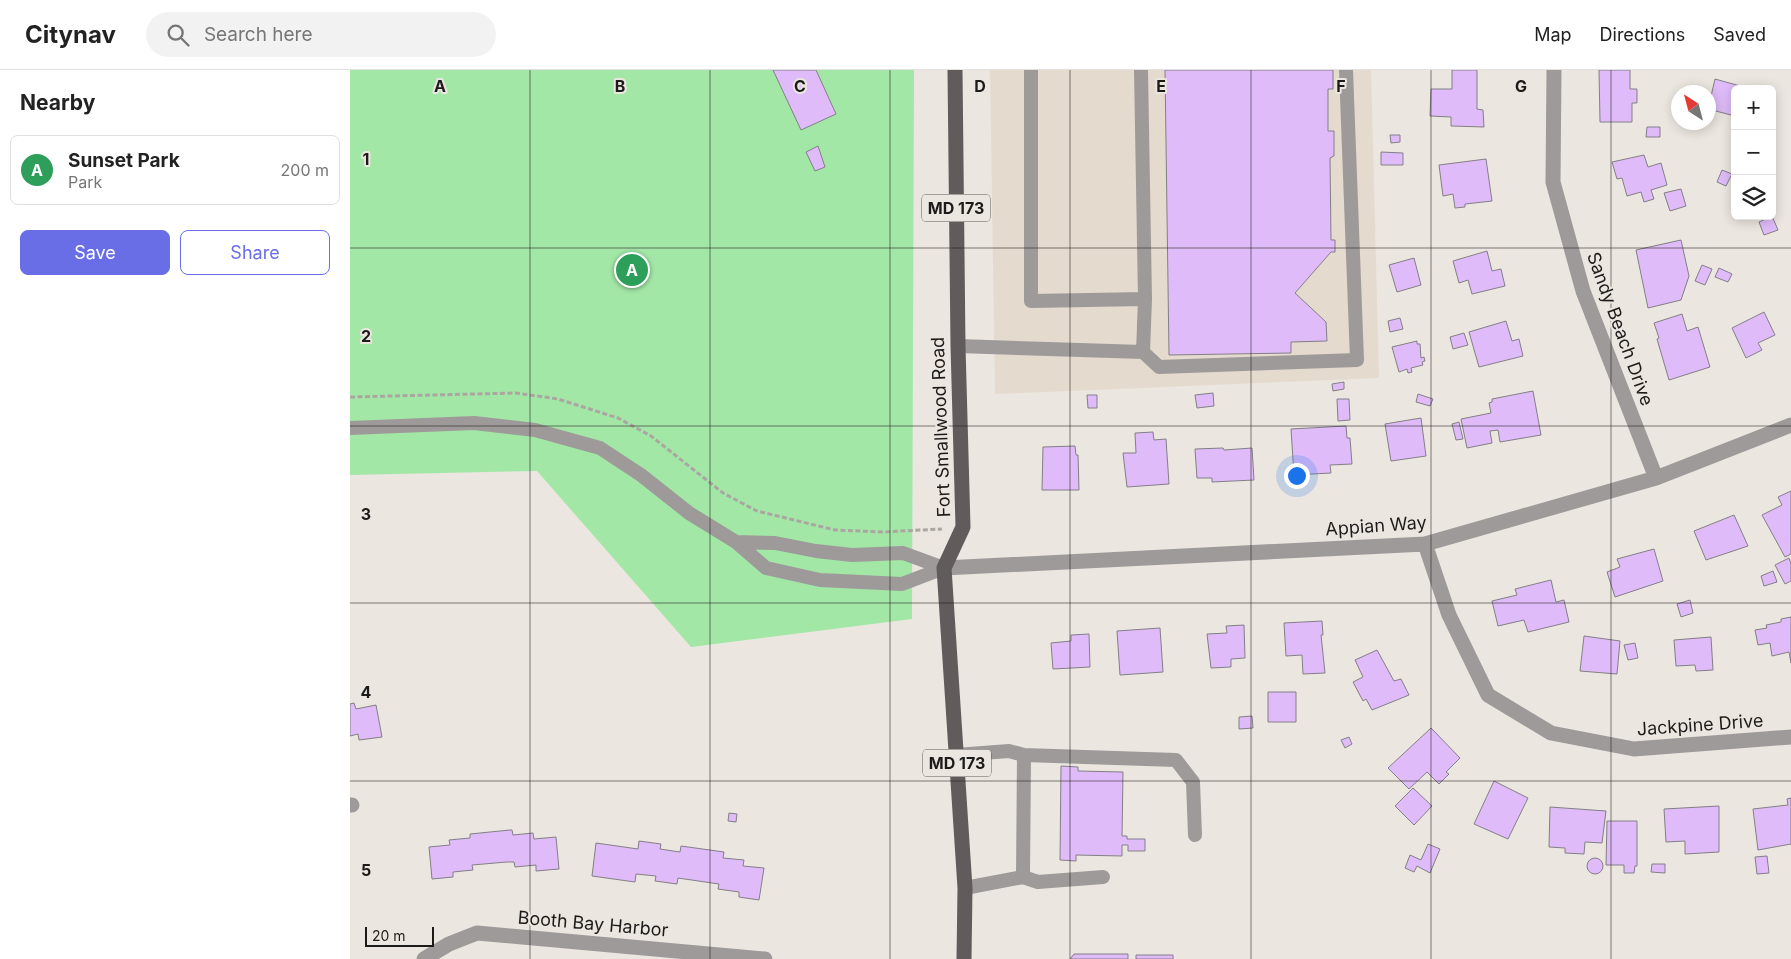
<!DOCTYPE html>
<meta charset="utf-8">
<style>
:root{--surface:#fff;--page:#f2f2f2;--text:#222;--muted:#767676;--line:#e0e0e0;--accent:#696ee7}
body{margin:0;font-family:Inter,sans-serif;background:var(--page);color:var(--text)}
.controls{position:absolute;right:15px;top:15px;display:grid;overflow:hidden;border-radius:8px;box-shadow:0 2px 12px #0003}
.controls button{width:45px;height:45px;display:grid;place-items:center;padding:0;border:0;border-bottom:1px solid var(--line);background:var(--surface);color:var(--text);font:25px sans-serif}
.compass{position:absolute;left:1321px;top:15px;width:45px;height:45px;border-radius:50%;background:var(--surface);box-shadow:0 2px 12px #0003;rotate:324deg}
.scale{position:absolute;left:15px;bottom:12px;width:69px;box-sizing:border-box;padding-left:5px;border:2px solid #1d1b19;border-top:0;font-size:14px;line-height:18px;white-space:nowrap;color:#1d1b19;-webkit-text-stroke:4px #ece6e0;paint-order:stroke}
.you{position:absolute;left:946px;top:405px;width:18px;height:18px;margin:-12px;border:4px solid #fff;border-radius:50%;background:#1a73e8;box-shadow:0 0 0 8px #1a73e833}
.badge{display:grid;place-items:center;width:32px;height:32px;border-radius:50%;background:var(--accent);color:#fff;font-size:16px;font-weight:700}
.pin{position:absolute;translate:-50% -50%;border:2px solid #fff;box-shadow:0 1px 5px #0006}
.list{margin:0;padding:0;list-style:none}
h2{display:flex;justify-content:space-between;align-items:center;height:65px;margin:0;padding:0 20px;font-size:21px}
h2 small{font-size:16px;font-weight:400;color:var(--muted)}
.list li{display:grid;grid-template-columns:32px 1fr auto;gap:15px;align-items:center;box-sizing:border-box;height:70px;margin:0 10px 10px;padding:0 10px;border:1px solid var(--line);border-radius:8px}
.list b{display:block;font-size:19px;white-space:nowrap}
.list p{margin:0;font-size:16px;white-space:nowrap;color:var(--muted)}
.list em{font-size:16px;font-style:normal;color:var(--muted)}
.actions{display:flex;gap:10px;padding:15px 20px}
.actions a{flex:1;padding:11px 0;border:1px solid var(--accent);border-radius:8px;text-align:center;font-size:18px;color:var(--accent)}
.actions .main{background:var(--accent);color:#fff}
.icon{flex:none;width:28px;height:28px;fill:none;stroke:currentColor;stroke-width:2;stroke-linecap:round;stroke-linejoin:round}
.map{position:relative;flex:none;width:1441px;height:889px;overflow:hidden}
header{display:flex;align-items:center;gap:30px;box-sizing:border-box;height:70px;padding:0 25px;background:var(--surface);border-bottom:1px solid var(--line)}
header strong{font-size:24px}
nav{display:flex;gap:28px;margin-inline-start:auto;font-size:18px}
.search{width:350px;height:45px;background:var(--page);display:flex;align-items:center;gap:12px;box-sizing:border-box;padding:0 18px;border-radius:28px;color:var(--muted);font-size:19px}
main{display:flex}
aside{flex:1;background:var(--surface)}
.map>svg:first-child{display:block}
</style>
<header>
<strong>Citynav</strong>
<div class="search"><svg class="icon" aria-label="search" viewBox="0 0 24 24"><circle cx="10" cy="10" r="6"/><path d="M15 15l6 6"/></svg>Search here</div>
<nav><a>Map</a><a>Directions</a><a>Saved</a></nav>
</header>
<main>
<aside>
<h2>Nearby<small></small></h2>
<ul class="list">
<li><span class="badge" style="background:#2e9e5b">A</span><div><b>Sunset Park</b><p>Park</p></div><em>200 m</em></li>
</ul>
<div class="actions"><a class="main">Save</a><a>Share</a></div>
</aside>
<div class="map">
<svg width="1441" height="889" viewBox="0 0 1441 889">
<rect width="100%" height="100%" fill="#ece6e0"/>
<path fill="#e5dace" d="M640,0H1021L1029,308L645,324Z"/>
<path fill="#a3e7a7" d="M0,0H564L562,549L341,577L187,401L0,405Z"/>
<path fill="#dfbcf9" stroke="#837f86" d="M423,0H466L486,44L451,60Z
M815,0H983V19H978V61H984V86L980,88L981,170H985V182H981L945,223L976,252L977,271L941,272V283L819,285Z
M1102,0H1127V39L1133,40L1134,57L1101,56V47L1080,46L1081,19H1102Z
M1249,0H1280V19H1287V33H1282V52H1250Z
M1365,9L1401,19H1385V46L1358,39Z
M1297,57H1310V67H1296Z
M1040,65H1050V72L1041,73Z
M468,76L475,97L465,101L456,82Z
M1031,82L1053,83V95H1031Z
M1294,85L1298,97L1311,93L1317,115L1301,120L1304,129L1294,132L1291,122L1277,126L1272,108L1267,109L1262,92Z
M1136,89L1142,131L1115,134V137L1105,138L1103,124L1093,126L1089,95Z
M1372,100L1382,104L1376,116L1367,112Z
M1331,119L1336,136L1320,141L1314,123Z
M1422,146L1428,160L1414,165L1409,152Z
M1331,170L1339,206L1331,230L1298,238L1286,180Z
M1137,181L1142,201L1151,199L1155,216L1122,224L1118,210L1109,213L1103,191Z
M1064,188L1071,215L1047,222L1039,195Z
M1352,195L1362,199L1355,215L1345,211Z
M1369,198L1382,204L1378,212L1365,207Z
M1414,242L1425,265L1408,273L1412,280L1396,288L1382,258Z
M1332,244L1337,261L1348,257L1360,297L1319,310L1307,269L1309,268L1304,253Z
M1050,248L1053,259L1040,262L1038,251Z
M1156,251L1162,271L1169,269L1173,286L1129,297L1119,262Z
M1114,263L1118,275L1103,279L1100,267Z
M1067,271V274H1070L1071,288L1074,287L1075,291L1072,292L1073,295L1061,298L1062,302L1058,303L1057,299L1049,302L1042,277Z
M994,312V319L983,321L982,314Z
M1183,321L1191,365L1150,372L1148,360L1140,361L1142,373L1117,378L1111,349L1141,343L1139,333L1142,332V329Z
M863,323L864,336L847,338L845,325Z
M1068,324L1083,329L1080,336L1066,332Z
M737,325H747V338H738Z
M987,329H999L1000,350L988,351Z
M1071,348L1076,386L1041,391L1035,354Z
M1109,352L1113,369L1106,370L1102,354Z
M996,356L997,368H1000L1002,394L980,395L981,403L944,405L941,359Z
M803,362L804,370L816,369L819,414L777,417L773,383H786L785,363Z
M725,376L726,385H728L729,420H692L693,377Z
M873,378L874,380L902,378L904,410L862,412V408H847L845,379Z
M1441,421V484L1435,487L1412,445L1432,435L1428,427Z
M1384,445L1398,476L1356,490L1344,461Z
M1304,479L1313,511L1265,527L1257,502L1270,497L1267,489Z
M1439,488L1441,494V511L1435,514L1425,495Z
M1423,501L1427,512L1414,516L1411,506Z
M1201,510L1206,532L1214,530L1219,552L1178,562L1174,550L1148,556L1142,531L1167,525L1165,519Z
M1340,530L1343,543L1331,547L1327,534Z
M1441,547V593L1439,582L1422,586L1420,573L1408,575L1405,560L1417,558L1416,555L1431,552V549Z
M972,551L973,565H971L975,603L953,604L952,585L936,586L934,553Z
M894,555L895,588L881,589V597L861,598L857,564L877,563L876,556Z
M810,558L813,602L770,605L767,561Z
M739,564L740,597L703,599L701,573L721,571V565Z
M1234,566L1270,571L1267,604L1230,601Z
M1361,567L1363,600L1346,601L1345,595L1326,596L1324,570Z
M1285,573L1288,588L1278,590L1274,575Z
M1027,580L1044,611L1051,609L1059,625L1022,640L1016,629L1013,631L1003,612L1013,607L1005,590Z
M918,622H946V652H918Z
M4,633L6,639L26,635L32,667L9,670L8,664L0,666V634Z
M902,646L903,658L889,659V647Z
M1081,658L1110,688L1096,702L1099,704L1089,714L1077,702L1059,719L1038,698Z
M999,667L1002,674L995,678L991,670Z
M711,696L728,697V701L773,702L772,766H777V769H795V781H778V775H772V786L726,785V791L710,790Z
M1144,711L1178,728L1158,769L1124,754Z
M1063,718L1082,736L1064,755L1045,736Z
M1441,728V774L1408,780L1403,739L1438,735L1437,729Z
M1369,736V782L1335,784V771L1316,772L1314,739Z
M1200,737L1256,741L1252,773L1235,772L1234,784L1215,783V778L1199,777Z
M379,743L387,744L386,752L378,751Z
M1257,751H1287V796H1285L1284,803H1274V795H1256Z
M160,760H162L163,765L183,763L184,769L206,767L209,799L186,801V795L165,797L164,792H157L122,795L123,800L103,802V807L82,809L79,777L100,775L99,770L120,768V764Z
M289,771L311,774L310,779L330,782L331,776L374,782L373,788L394,790L393,796L414,798L409,830L389,827V822L368,819L369,814L362,813L328,808L327,814L305,811L306,806L286,804L285,812L242,806L246,773L288,779Z
M1078,774L1090,779L1080,803L1067,796L1064,802L1055,798L1060,785L1071,790Z
M1417,786L1419,803L1407,804L1405,787Z
M1237 796a8 8 0 1 1 16 0a8 8 0 1 1-16 0Z
M1302,794H1315V803L1301,802Z
M724,884H778V889H720Z
M786,885H823V889H786Z"/>
<g fill="none" stroke-linecap="round" stroke-linejoin="round">
<path stroke="#aba6a1" stroke-width="3" stroke-dasharray="5 2.5" stroke-linecap="butt" d="M0,327L166,323L208,329L268,348L301,366L373,423L407,441L485,460L533,462L592,459"/>
<path stroke="#9e9a9a" stroke-width="14" d="M681,0V231L795,229
M608,276L793,282L795,229L791,0
M793,282L809,297L1007,290L996,0
M0,358L124,353L185,360L250,378L291,405L339,443L386,472L416,498L470,510L552,514L594,498
M386,472L425,473L466,481L502,485L553,483L594,498
M606,685L659,681L674,685L673,807L615,818
M674,685L826,690L843,712L845,765
M673,807L688,812L753,807"/>
<path stroke="#9e9a9a" stroke-width="15" d="M1204,0L1203,112L1233,221L1306,408
M1075,474L1099,545L1138,625L1201,663L1284,679L1441,667
M594,498L1075,474L1306,408L1441,355
M0,735H2
M74,889L99,874L127,863L415,889"/>
<path stroke="#625b5b" stroke-width="15" d="M605,0L608,276L613,457L594,498L615,818L614,889"/>
</g>
<path fill="none" stroke="#1d1b19" stroke-width="1" stroke-opacity="0.55" d="M180,0V889M360,0V889M540,0V889M720,0V889M901,0V889M1081,0V889M1261,0V889M0,178H1441M0,356H1441M0,533H1441M0,711H1441"/>
<g text-anchor="middle" stroke-width="4" stroke-linejoin="round" paint-order="stroke">
<g fill="#ece6e0" stroke="#5b5855" stroke-width="1">
<rect x="572" y="124.5" width="68" height="27" rx="4"/>
<rect x="573" y="679.5" width="68" height="27" rx="4"/>
</g>
<g font-size="16" font-weight="bold" fill="#1d1b19">
<text x="606" y="144">MD 173</text>
<text x="607" y="699">MD 173</text>
</g>
<g font-size="18" fill="#1d1b19" stroke="#ece6e0">
<text transform="translate(1270 259) rotate(70)" y="6">Sandy Beach Drive</text>
<text transform="translate(591 357) rotate(-92)" y="6">Fort Smallwood Road</text>
<text transform="translate(1026 456) rotate(-4)" y="6">Appian Way</text>
<text transform="translate(1350 655) rotate(-4)" y="6">Jackpine Drive</text>
<text transform="translate(243 854) rotate(5)" y="6">Booth Bay Harbor</text>
</g>
</g>
<g font-size="16" text-anchor="middle" font-weight="bold" fill="#1d1b19" stroke="#ece6e0" stroke-width="4" stroke-linejoin="round" paint-order="stroke">
<text x="90" y="22">A</text>
<text x="270" y="22">B</text>
<text x="450" y="22">C</text>
<text x="630" y="22">D</text>
<text x="811" y="22">E</text>
<text x="991" y="22">F</text>
<text x="1171" y="22">G</text>
<text x="16" y="95">1</text>
<text x="16" y="272">2</text>
<text x="16" y="450">3</text>
<text x="16" y="628">4</text>
<text x="16" y="806">5</text>
</g>
</svg>
<div class="controls">
<button>+</button>
<button>−</button>
<button><svg class="icon" aria-label="layers" viewBox="0 0 24 24"><path d="M12 4l9 5-9 5-9-5zM3 14l9 5 9-5"/></svg></button>
</div>
<svg class="compass" viewBox="-18 -18 36 36"><path d="M0-13l5 13h-10z" fill="#e53935"/><path d="M0 13l5-13h-10z" fill="#767676"/></svg>
<div class="scale">20 m</div>
<div class="you"></div>
<div class="pin badge" style="left:282px;top:200px;background:#2e9e5b">A</div>
</div>
</main>
